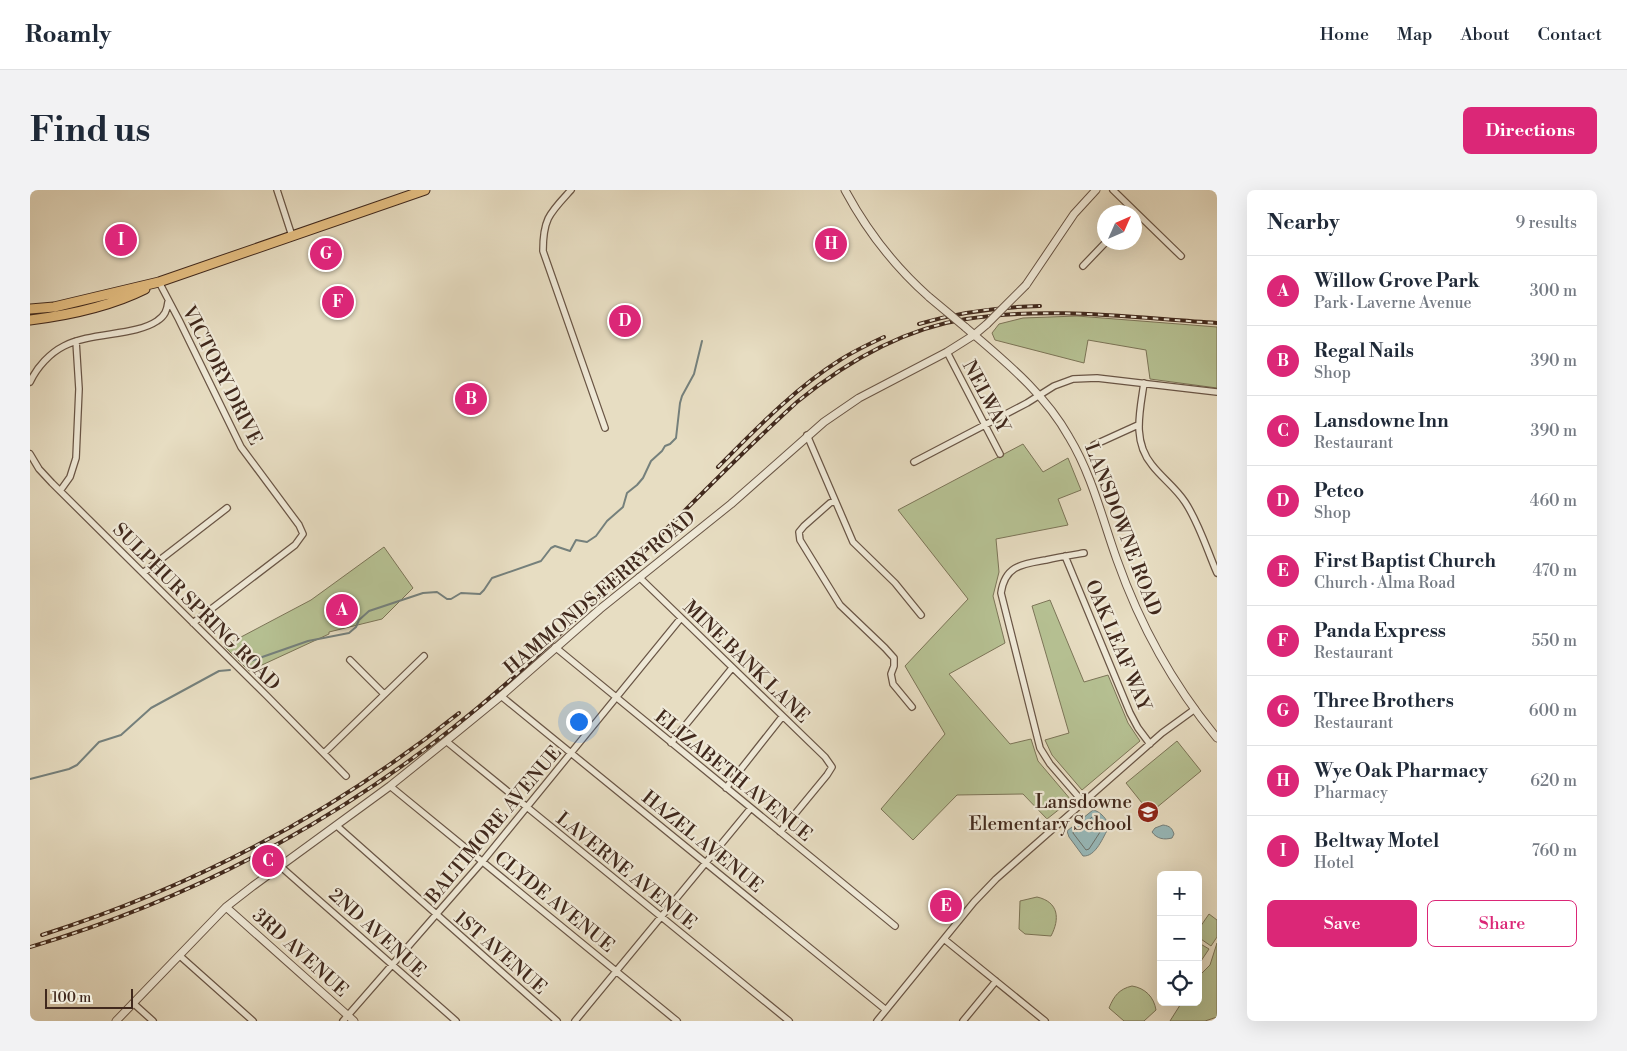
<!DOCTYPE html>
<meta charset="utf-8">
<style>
:root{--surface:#fff;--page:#f2f2f3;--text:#1f2937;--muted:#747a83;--line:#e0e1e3;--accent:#db2777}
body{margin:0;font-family:"Libre Bodoni",serif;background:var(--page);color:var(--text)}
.controls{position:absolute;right:15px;bottom:15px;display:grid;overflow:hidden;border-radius:8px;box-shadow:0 5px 20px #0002}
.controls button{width:45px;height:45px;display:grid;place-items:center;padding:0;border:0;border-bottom:1px solid var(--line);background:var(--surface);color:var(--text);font:25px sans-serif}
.compass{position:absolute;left:1067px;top:15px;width:45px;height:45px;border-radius:50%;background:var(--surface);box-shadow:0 5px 20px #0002;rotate:45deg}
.scale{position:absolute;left:15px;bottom:12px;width:88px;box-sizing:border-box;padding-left:5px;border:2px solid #41291d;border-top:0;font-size:14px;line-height:18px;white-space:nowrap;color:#41291d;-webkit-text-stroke:4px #efe9d7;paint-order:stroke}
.you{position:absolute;left:548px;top:531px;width:18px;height:18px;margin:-12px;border:4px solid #fff;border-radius:50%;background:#1a73e8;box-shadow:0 0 0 8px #1a73e833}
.badge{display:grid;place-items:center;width:32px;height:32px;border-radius:50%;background:var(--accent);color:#fff;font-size:16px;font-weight:700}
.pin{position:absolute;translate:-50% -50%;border:2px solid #fff;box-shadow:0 1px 5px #0006}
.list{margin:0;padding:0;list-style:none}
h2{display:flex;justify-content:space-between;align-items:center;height:65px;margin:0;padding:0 20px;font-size:21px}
h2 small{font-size:16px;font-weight:400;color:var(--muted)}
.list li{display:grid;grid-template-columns:32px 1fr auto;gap:15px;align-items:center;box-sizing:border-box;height:70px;padding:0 20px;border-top:1px solid var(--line)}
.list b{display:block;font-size:19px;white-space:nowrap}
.list p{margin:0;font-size:16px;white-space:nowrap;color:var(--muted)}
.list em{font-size:16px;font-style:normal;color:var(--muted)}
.actions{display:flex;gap:10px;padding:15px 20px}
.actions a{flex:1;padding:11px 0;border:1px solid var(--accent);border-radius:8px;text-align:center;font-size:18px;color:var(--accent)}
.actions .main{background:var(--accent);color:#fff}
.icon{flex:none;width:28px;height:28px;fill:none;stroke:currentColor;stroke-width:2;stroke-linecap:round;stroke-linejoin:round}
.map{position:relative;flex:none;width:1187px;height:831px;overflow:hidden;border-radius:8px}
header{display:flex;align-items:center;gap:30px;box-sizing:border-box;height:70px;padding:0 25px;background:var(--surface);border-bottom:1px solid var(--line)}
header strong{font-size:24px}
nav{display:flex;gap:28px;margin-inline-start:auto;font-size:18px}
.intro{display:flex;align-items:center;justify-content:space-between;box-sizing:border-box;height:120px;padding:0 30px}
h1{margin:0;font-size:35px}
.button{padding:12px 22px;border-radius:8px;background:var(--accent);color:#fff;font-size:18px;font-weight:700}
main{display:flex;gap:30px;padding:0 30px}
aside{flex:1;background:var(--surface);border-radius:8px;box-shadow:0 5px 20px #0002}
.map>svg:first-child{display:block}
</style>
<header>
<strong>Roamly</strong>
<nav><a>Home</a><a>Map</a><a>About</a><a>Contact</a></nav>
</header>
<div class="intro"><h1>Find us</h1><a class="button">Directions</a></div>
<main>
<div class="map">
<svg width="1187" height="831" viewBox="0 0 1187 831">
<rect width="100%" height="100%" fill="#e7ddc2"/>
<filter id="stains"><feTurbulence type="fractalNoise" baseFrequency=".004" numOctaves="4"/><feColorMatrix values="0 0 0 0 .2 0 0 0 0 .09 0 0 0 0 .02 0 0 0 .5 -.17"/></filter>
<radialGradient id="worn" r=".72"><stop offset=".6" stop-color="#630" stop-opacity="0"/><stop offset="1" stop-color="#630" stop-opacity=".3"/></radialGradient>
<path fill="#b6c193" stroke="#7c7558" d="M1047,126L1187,137V198L1120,189L1116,160L1058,150L1054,173L965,150L962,143L969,134L993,128Z
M993,254L1013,282L1038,268L1051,300L1028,309L1038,335L966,349L969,382L963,406L975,453L919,484L980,554L1001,549L1008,571L1041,610L1017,629L993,604L927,605L883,650L851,619L915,544L875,476L938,409L868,320Z
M354,357L383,398L352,429L299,442V444L219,481L194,456L281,410Z
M1020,410L1054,492L1078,485L1098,533L1110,551L1052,600L1022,565L1015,550L1039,543L1002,416Z
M1147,551L1171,581L1120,623L1096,593Z
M1007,707C1029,712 1030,729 1021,746L995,744L989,739L990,711Z
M1179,724L1187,730V747L1181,756L1168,747V740Z
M1169,753L1179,759L1169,774L1168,755Z
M1187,753V827L1175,831H1140L1152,812H1168V787L1180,775Z
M1102,796C1115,798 1124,807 1126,820L1114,831H1094L1079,818C1084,806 1089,799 1102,796Z"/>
<path fill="#98babb" stroke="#75807c" d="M1063,620C1070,621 1078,630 1079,637C1073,647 1066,667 1053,666L1039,647L1037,641Z
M1133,635C1140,636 1142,638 1144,644L1142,648C1134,650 1127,649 1122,642L1125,638Z"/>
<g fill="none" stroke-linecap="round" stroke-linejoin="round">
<path stroke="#6c726c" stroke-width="1" d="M1064,626L1074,636L1059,659L1056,660L1043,643Z"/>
<path stroke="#75807c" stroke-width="2" d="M215,473L278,451L319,443L326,437L329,430L339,421L393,403L407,402L417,409H421L431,403L450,404L454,400L462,388L511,371L521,358L525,356L540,361L546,350L557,352L566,346L577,331L593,317L597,303L607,295L613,288L621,271L632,261L635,256L640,254L646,248L650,213L652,206L664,184L672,151
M0,589L39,579L47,575L69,552L91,545L121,518L189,481L200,480"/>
<g stroke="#6a5646" stroke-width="8">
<path id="minor" d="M247,0L262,46
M541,0C520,23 513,28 513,61L575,238
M1083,0L1151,66
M1053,76L1076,52
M129,92L149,130L211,257L269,335L273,344L265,355L163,433
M917,162L970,264
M0,192C7,177 20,163 34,156C61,142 105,146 127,131C135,126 137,120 138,112
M1114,193C1110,221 1102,251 1122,275C1132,288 1146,298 1155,312C1169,333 1177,360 1187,383
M777,245L823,352L865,393L891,425
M1064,255L1108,235
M0,264L9,279L22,293L236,505L316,586
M884,272L997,213L1024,196L1043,189L1067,188L1187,202
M30,301L40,287L46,268L49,199L46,151
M805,311L800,313L774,336L769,342L770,350L810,415L855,458L864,468V476L861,484L863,494L882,517
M1035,366L1100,523L1108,538L1120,554
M113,383L197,318
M609,387L795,567L802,577L797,585L750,642
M525,457L865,736
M320,470L354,504
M471,506L856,820
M416,551L759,831
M641,553L702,478
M294,563L394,466
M360,596L647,831
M696,598L752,527
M1053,612L1020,574L1010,558L971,403C975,375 993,374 1016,370C1029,367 1042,365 1054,363
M307,636L527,831
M250,676L426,831
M914,749L1015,831
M150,766L223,831
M103,813L123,831
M313,831L452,672L651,428
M545,831L721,618
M847,831L944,712L966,689L1132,543L1165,519
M933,831L966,791"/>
</g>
<g stroke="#6a5646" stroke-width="9">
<path id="tertiary" d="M815,0C837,41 864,76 899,107
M996,95L1044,24L1066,0
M935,137C973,170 1014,202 1039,247C1062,285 1072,328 1087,370C1110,435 1143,495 1187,548
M196,717L324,831
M86,831L196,717L223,696L360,596L416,551L471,506L570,419L701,314L794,232L829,208L917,162L944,145L957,134"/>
</g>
<g stroke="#41291d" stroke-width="11">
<path id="primary" d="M0,119L24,117L129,92L395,0
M0,130C40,125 79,117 115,99"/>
</g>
<use href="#minor" stroke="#efe9d7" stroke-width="5.5"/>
<use href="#tertiary" stroke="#efe9d7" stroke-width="7"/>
<use href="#primary" stroke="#e4be81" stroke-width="9"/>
<g stroke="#41291d" stroke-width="4">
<path id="rail" d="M889,134C929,122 968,117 1010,116
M688,277C726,239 764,199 810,170C824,161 839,154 854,147
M12,745C163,697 305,622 429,523
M0,757C174,706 334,617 471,498C574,408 666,304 767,212C816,172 873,139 936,129C1019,116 1104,128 1187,133"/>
</g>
<use href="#rail" stroke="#efe9d7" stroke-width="2" stroke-dasharray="5.5" stroke-linecap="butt"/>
<g stroke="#6a5646" stroke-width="9" stroke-linecap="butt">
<path id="tertiary-bridge" d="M899,107L935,137
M957,134L996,95"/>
</g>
<use href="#tertiary-bridge" stroke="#efe9d7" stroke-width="7"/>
</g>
<defs>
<g id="school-disc" transform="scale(1.125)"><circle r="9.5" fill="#8f2418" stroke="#efe9d7"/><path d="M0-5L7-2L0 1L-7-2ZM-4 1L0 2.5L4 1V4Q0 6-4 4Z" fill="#fff"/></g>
</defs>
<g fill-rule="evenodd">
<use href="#school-disc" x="1118" y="622"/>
</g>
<g text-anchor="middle" stroke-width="4.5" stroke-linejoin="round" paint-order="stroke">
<g font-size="19" fill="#41291d" stroke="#efe9d7">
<text transform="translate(193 185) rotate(63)" y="7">VICTORY DRIVE</text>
<text transform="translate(957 206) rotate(62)" y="7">NELWAY</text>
<text transform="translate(1094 339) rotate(69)" y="7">LANSDOWNE ROAD</text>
<text transform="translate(569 402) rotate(-40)" y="7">HAMMONDS FERRY ROAD</text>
<text transform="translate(167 416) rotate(45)" y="7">SULPHUR SPRING ROAD</text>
<text transform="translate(1089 455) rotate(67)" y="7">OAK LEAF WAY</text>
<text transform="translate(717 471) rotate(44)" y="7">MINE BANK LANE</text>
<text transform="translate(704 585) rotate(39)" y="7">ELIZABETH AVENUE</text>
<text transform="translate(463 634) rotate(-50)" y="7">BALTIMORE AVENUE</text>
<text transform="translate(673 651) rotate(39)" y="7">HAZEL AVENUE</text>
<text transform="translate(597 680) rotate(39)" y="7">LAVERNE AVENUE</text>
<text transform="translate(525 711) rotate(39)" y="7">CLYDE AVENUE</text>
<text transform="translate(348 742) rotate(42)" y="7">2ND AVENUE</text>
<text transform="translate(271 762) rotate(42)" y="7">3RD AVENUE</text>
<text transform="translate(471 762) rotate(41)" y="7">1ST AVENUE</text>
</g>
<g font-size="19" fill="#41291d" stroke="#efe9d7" text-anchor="end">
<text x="1102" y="618">Lansdowne<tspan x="1102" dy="22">Elementary School</tspan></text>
</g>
</g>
<rect width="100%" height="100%" filter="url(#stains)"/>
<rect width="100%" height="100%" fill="url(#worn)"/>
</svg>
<div class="controls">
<button>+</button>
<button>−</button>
<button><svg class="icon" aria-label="locate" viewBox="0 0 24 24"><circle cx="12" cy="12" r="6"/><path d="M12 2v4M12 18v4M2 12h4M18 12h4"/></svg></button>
</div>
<svg class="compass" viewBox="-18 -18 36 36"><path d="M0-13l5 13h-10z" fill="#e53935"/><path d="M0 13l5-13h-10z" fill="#747a83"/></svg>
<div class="scale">100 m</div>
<div class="you"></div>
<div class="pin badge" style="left:312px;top:420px">A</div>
<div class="pin badge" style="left:441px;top:209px">B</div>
<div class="pin badge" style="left:238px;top:671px">C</div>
<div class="pin badge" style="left:595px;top:131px">D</div>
<div class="pin badge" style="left:916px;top:716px">E</div>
<div class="pin badge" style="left:308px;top:112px">F</div>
<div class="pin badge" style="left:296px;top:64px">G</div>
<div class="pin badge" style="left:801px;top:54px">H</div>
<div class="pin badge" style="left:91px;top:50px">I</div>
</div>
<aside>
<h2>Nearby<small>9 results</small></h2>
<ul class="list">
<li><span class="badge">A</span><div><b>Willow Grove Park</b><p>Park · Laverne Avenue</p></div><em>300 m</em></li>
<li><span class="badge">B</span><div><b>Regal Nails</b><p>Shop</p></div><em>390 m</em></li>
<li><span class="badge">C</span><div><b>Lansdowne Inn</b><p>Restaurant</p></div><em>390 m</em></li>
<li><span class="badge">D</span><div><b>Petco</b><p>Shop</p></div><em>460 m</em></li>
<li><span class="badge">E</span><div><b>First Baptist Church</b><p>Church · Alma Road</p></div><em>470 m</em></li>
<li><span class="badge">F</span><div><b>Panda Express</b><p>Restaurant</p></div><em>550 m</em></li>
<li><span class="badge">G</span><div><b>Three Brothers</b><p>Restaurant</p></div><em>600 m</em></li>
<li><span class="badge">H</span><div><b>Wye Oak Pharmacy</b><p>Pharmacy</p></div><em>620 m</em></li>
<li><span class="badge">I</span><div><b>Beltway Motel</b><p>Hotel</p></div><em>760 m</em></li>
</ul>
<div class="actions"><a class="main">Save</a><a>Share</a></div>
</aside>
</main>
